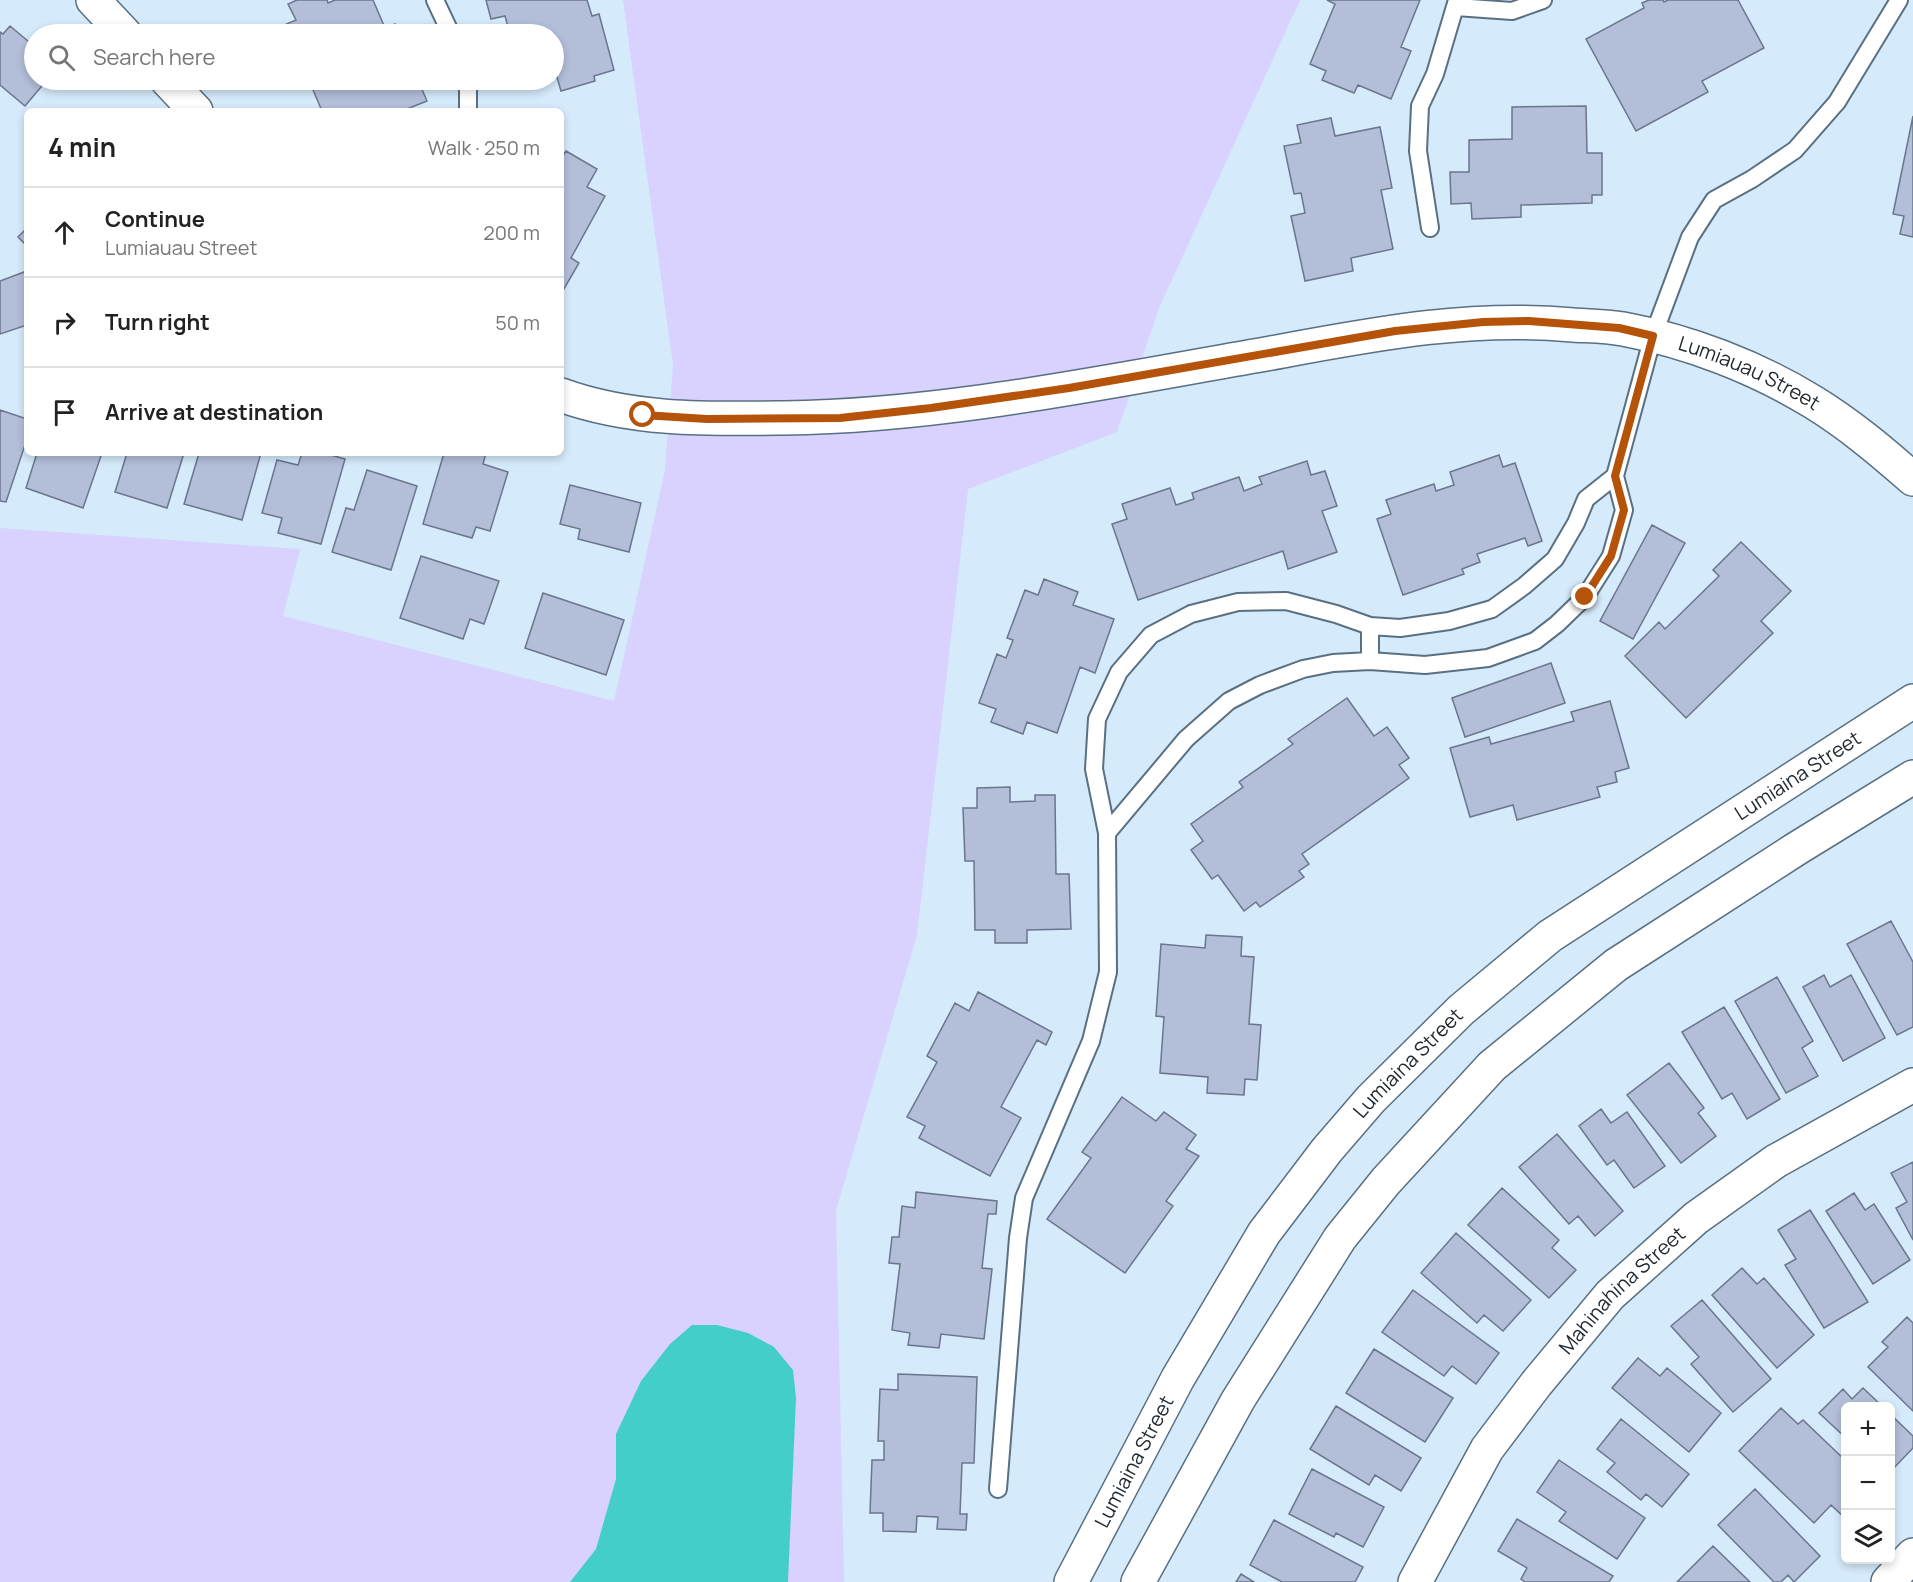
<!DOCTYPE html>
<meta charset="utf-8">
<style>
:root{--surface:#fff;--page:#f6f6f6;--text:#222;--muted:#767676;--line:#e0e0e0}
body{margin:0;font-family:Manrope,sans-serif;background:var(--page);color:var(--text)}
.controls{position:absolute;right:18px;bottom:18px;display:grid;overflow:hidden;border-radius:9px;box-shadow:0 3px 9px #0003}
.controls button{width:54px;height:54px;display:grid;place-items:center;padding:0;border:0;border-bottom:2px solid var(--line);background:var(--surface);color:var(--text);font:30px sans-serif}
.stop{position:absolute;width:18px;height:18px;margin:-14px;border:4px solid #b45309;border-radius:50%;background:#fff}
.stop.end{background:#b45309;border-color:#fff;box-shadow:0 2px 6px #0008}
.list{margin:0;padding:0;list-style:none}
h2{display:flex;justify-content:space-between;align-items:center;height:78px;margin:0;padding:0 24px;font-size:26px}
h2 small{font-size:20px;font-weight:400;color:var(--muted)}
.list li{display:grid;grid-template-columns:39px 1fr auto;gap:18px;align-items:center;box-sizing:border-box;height:90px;padding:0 24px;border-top:2px solid var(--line)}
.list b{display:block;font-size:22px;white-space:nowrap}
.list p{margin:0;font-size:20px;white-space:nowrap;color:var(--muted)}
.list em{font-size:20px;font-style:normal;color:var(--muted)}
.icon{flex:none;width:33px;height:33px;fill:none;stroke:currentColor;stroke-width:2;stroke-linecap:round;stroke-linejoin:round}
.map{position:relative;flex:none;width:1913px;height:1582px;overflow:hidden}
.search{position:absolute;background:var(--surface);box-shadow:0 3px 9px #0003;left:24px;top:24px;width:540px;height:66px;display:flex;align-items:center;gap:15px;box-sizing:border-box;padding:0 21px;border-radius:33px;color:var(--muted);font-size:22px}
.panel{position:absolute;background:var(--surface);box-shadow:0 3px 9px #0003;left:24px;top:108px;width:540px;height:348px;border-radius:9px}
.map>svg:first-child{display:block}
</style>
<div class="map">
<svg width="1913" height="1582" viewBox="0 0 1913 1582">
<rect width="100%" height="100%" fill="#d5eafb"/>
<path fill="#d9d1fe" d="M623,0H1300L1159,308L1117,432L968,489L917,935L836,1210L844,1582H0V528L300,549L283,616L614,701L665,470L673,365Z"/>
<path fill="#43ceca" d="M692,1325H717L748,1333L774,1347L793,1370L796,1398L788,1582H570L596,1549L616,1479V1434L641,1381L670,1344Z"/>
<path fill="#b3bed9" stroke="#6b758e" stroke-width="1.5" d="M297,0H327L328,3L335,0H373L385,28L395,24L399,34H283L280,27L296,20L288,4Z
M486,0H587L592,16L599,14L614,70L594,76L595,81L561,91L557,77L554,78V34H510L505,16L491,19Z
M1327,0H1420L1401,47L1411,51L1391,99L1358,85L1354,93L1322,80L1326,71L1310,64L1335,4Z
M1649,0H1663L1664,2L1668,0H1738L1764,48L1702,81L1708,92L1636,131L1586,39L1644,8L1642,3Z
M10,26L34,46V80H47L25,106L0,85V32L3,34Z
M321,80H418L427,101L402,111H322L313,90L323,86Z
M522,80H549L524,86Z
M1586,106L1587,153H1602V195H1592V203L1521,205V217L1472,219L1471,203L1451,204L1450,172H1469V140L1512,139V107Z
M1913,116V237L1900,234L1904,216L1893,214Z
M1331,118L1335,136L1380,127L1392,188L1381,190L1393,249L1351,258L1353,271L1305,281L1291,216L1305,213L1301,193L1294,194L1284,146L1301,143L1297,125Z
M566,151L597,169L587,187L605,196L571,258L579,263L561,294V159Z
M27,228V246L18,237Z
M24,272L27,279V325L0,334V281Z
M0,410L27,419V439L6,502L0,501Z
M37,453H102L83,508L26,488Z
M127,453H184L167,508L115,492Z
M199,453H261L242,520L184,504Z
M302,453H324L345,459L321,544L278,533L282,518L262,513L277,460L298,465Z
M444,453H486L483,464L508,472L490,531L476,527L472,538L423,524Z
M1499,455L1503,467L1515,463L1542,541L1528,546L1525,538L1477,554L1480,562L1462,569L1464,574L1403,595L1377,519L1391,514L1386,500L1434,484L1436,491L1454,485L1450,472Z
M1307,461L1311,475L1325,471L1337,506L1322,511L1337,552L1288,569L1283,551L1138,600L1112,524L1127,519L1122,504L1170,488L1176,505L1194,499L1192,493L1239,477L1244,491L1262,484L1259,477Z
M367,470L417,486L391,570L332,552L346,508L354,510Z
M570,485L641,503L629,552L578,539L580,529L560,524Z
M1652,525L1685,543L1633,639L1600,621Z
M1741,542L1791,591L1761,621L1773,633L1686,718L1625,656L1659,622L1665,629L1719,576L1713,570Z
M421,556L499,581L484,624L470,619L463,639L400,618Z
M1044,579L1078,592L1073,605L1114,619L1095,673L1080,667L1057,733L1027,722L1023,734L991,722L996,709L979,703L997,654L1006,658L1013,640L1007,638L1025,590L1038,595Z
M543,593L624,620L606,675L525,648Z
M1551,663L1565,703L1465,737L1452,698Z
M1347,698L1374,736L1387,727L1409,758L1399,765L1409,778L1302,854L1309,864L1299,871L1304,877L1260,907L1256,902L1244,911L1218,875L1212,879L1191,850L1203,841L1191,824L1243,787L1239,782L1293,744L1288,739Z
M1610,701L1629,768L1615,772L1617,782L1597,787L1600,797L1517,820L1513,805L1470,817L1450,748L1489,737L1491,744L1574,721L1571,712Z
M1010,787V802L1035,801V795H1055L1056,874H1069L1071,929L1027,930V943H995V930H975L974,861H965L963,808H977V788Z
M1891,921L1913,962V1027L1897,1035L1847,944Z
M1206,935L1242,937L1241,956L1254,957L1249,1024L1261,1025L1257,1080L1245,1079L1244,1095L1207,1093L1208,1077L1160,1073L1164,1017L1156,1016L1161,944L1205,948Z
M1824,975L1830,987L1851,975L1885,1038L1843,1061L1803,987Z
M1777,977L1813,1041L1802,1048L1818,1076L1786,1093L1735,1001Z
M978,992L1052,1032L1046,1045L1037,1040L1001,1107L1021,1118L990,1176L919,1138L925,1126L907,1117L937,1062L927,1056L955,1003L969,1011Z
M1724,1007L1780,1099L1747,1119L1732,1093L1722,1099L1682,1032Z
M1669,1063L1704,1108L1698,1113L1716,1136L1681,1163L1627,1095Z
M1122,1097L1156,1121L1164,1112L1196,1135L1186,1149L1199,1156L1166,1201L1173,1206L1125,1273L1047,1219L1091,1158L1082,1152Z
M1601,1109L1611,1123L1627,1112L1665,1166L1634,1188L1614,1160L1607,1165L1579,1126Z
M1557,1134L1623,1211L1595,1236L1578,1216L1569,1224L1519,1167Z
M1913,1162V1240L1896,1208L1907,1202L1891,1173Z
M1502,1188L1559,1240L1552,1248L1576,1270L1549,1298L1468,1225Z
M916,1192L997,1201L996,1214H988L982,1268L992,1269L984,1339L941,1334L939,1348L908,1345L910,1333L892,1330L900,1264L889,1263L892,1237H899L902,1206L915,1208Z
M1854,1193L1865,1210L1874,1204L1910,1260L1873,1284L1826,1211Z
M1810,1210L1868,1302L1824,1328L1785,1265L1796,1259L1778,1230Z
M1456,1233L1531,1300L1503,1331L1484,1315L1477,1323L1421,1273Z
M1742,1268L1757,1284L1764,1278L1814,1335L1777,1368L1712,1295Z
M1413,1290L1499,1353L1476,1384L1452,1366L1444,1376L1382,1332Z
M1702,1300L1771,1379L1733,1412L1691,1364L1699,1357L1671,1326Z
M1907,1317L1913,1323V1411L1868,1367L1888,1347L1882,1342Z
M1374,1349L1453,1398L1425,1442L1346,1393Z
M1638,1358L1660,1376L1667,1368L1721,1413L1689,1452L1612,1388Z
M898,1374L977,1377L974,1463H962L960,1514H967L966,1530L937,1529L938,1517L917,1516L916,1532L883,1531V1513H870L872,1460H884V1441H878L880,1389L898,1390Z
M1863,1388L1882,1406H1846V1438L1819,1413L1843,1389L1852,1399Z
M1336,1406L1421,1458L1401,1491L1375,1475L1369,1485L1310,1449Z
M1781,1408L1798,1424L1803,1420L1846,1461V1519L1831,1505L1814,1523L1739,1451Z
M1890,1414L1913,1436V1448L1891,1471Z
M1621,1419L1689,1474L1662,1507L1646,1494L1641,1500L1607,1472L1615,1463L1597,1449Z
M1559,1460L1645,1518L1617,1559L1559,1521L1566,1512L1537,1492Z
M1312,1469L1384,1507L1363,1547L1336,1533L1334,1537L1289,1514Z
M1755,1489L1820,1556L1794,1582L1788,1575L1781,1582H1774L1718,1525Z
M1517,1519L1613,1576L1609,1582H1525L1521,1579L1527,1568L1498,1551Z
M1274,1520L1363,1567L1355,1582H1282L1250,1565Z
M1713,1546L1750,1582H1677Z
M1241,1574L1254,1582H1236Z"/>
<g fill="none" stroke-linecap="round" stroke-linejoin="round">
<g stroke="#597083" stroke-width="20">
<path id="lane" d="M435,0L451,34
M1456,7L1512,11L1543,0
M468,80V111
M1430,228L1418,151L1420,106L1435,74L1457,0
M1370,661V626
M1107,833L1094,769L1097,719L1119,672L1151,635L1191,614L1238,602L1286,601L1336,614L1370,626L1400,628L1449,621L1492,609L1524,586L1555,559L1576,523L1586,499L1615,476
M998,1489L1018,1238L1024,1198L1091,1041L1108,972L1107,833L1186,739L1229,701L1260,685L1303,669L1333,663L1370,661L1425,665L1488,658L1535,641L1557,624L1585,597L1611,556L1624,510L1615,476L1653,336L1690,237L1714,200L1752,179L1795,150L1837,102L1899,0"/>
</g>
<g stroke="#597083" stroke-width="36">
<g id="street">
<path id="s1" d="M1415,1582L1487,1449L1536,1384L1610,1295L1696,1218L1776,1161L1913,1085"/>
<path d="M1888,1582L1913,1555"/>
</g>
</g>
<g stroke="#597083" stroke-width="36">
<g id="secondary">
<path d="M93,0L125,34"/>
<path d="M167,80L196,111"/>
<path id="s2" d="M561,395C633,421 709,419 784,418C944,416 1109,381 1266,354C1369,335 1468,315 1573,325C1590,326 1606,326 1623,329C1688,341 1756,367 1813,402C1849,424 1881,451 1913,479"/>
<path id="s3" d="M1071,1582L1178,1378L1264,1233L1327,1150L1371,1099L1461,1010L1550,936L1913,701"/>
<path d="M1138,1582L1238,1400L1340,1238L1386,1181L1492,1066L1616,965L1796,849L1913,777"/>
</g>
</g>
<use href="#lane" stroke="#fff" stroke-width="16"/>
<use href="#street" stroke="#fff" stroke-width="33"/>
<use href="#secondary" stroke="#fff" stroke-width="33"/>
</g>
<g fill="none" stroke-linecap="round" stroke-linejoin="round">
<path stroke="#b45309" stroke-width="8" d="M643,415L707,419L840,418L931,408L1069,388L1395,331L1483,322L1529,321L1619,328L1653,336L1615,476L1624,510L1611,556L1585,597"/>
</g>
<g text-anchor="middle" stroke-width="5" stroke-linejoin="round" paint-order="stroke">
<g font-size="20" fill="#1e2830" stroke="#d5eafb">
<text dy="7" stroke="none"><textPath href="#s2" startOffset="1206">Lumiauau Street</textPath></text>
<text dy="7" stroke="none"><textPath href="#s3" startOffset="1108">Lumiaina Street</textPath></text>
<text dy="7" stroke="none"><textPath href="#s3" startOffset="622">Lumiaina Street</textPath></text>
<text dy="7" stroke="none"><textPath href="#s1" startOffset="360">Mahinahina Street</textPath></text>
<text dy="7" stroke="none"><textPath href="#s3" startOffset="136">Lumiaina Street</textPath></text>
</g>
</g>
</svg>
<div class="controls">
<button>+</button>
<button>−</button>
<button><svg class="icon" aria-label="layers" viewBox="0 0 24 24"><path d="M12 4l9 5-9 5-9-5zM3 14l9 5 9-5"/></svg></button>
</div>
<div class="stop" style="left:643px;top:415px"></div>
<div class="stop end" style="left:1585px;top:597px"></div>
<div class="search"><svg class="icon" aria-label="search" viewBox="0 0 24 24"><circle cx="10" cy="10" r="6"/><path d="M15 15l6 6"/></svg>Search here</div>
<section class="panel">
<h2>4 min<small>Walk · 250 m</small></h2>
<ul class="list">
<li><svg class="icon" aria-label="ahead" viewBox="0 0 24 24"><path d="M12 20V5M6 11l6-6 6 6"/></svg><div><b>Continue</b><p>Lumiauau Street</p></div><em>200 m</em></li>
<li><svg class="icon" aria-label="right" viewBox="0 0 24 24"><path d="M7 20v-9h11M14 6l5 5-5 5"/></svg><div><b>Turn right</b></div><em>50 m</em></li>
<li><svg class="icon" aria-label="arrive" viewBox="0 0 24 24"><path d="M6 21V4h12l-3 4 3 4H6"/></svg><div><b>Arrive at destination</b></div></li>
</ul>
</section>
</div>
